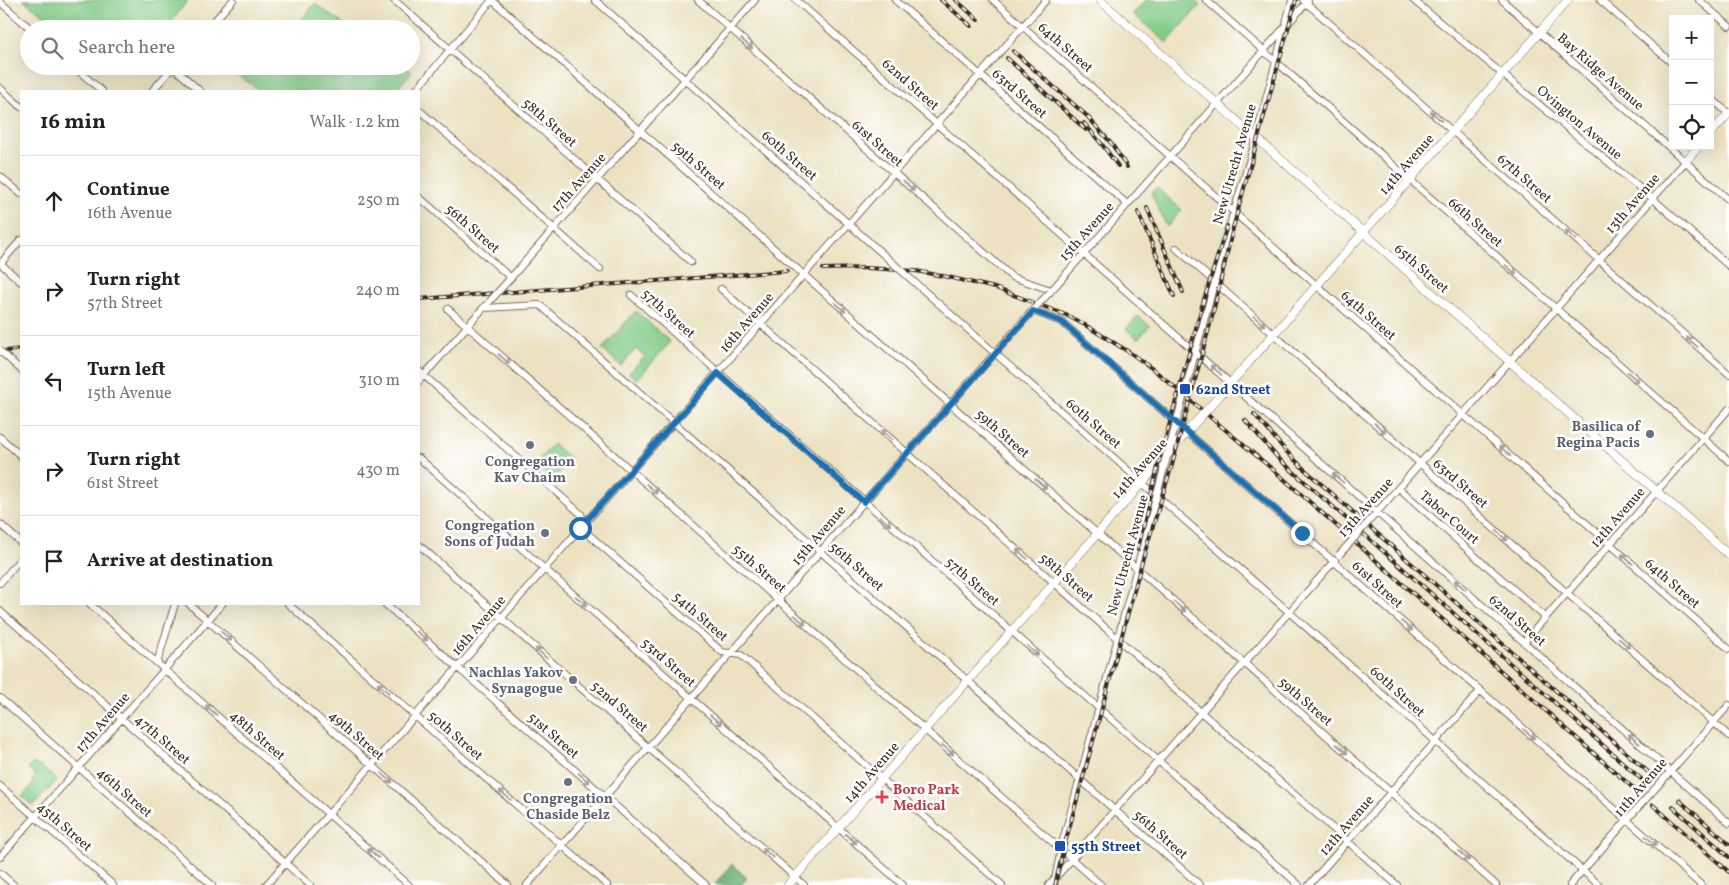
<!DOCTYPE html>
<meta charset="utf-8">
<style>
:root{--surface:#fff;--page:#f6f6f6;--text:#222;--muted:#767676;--line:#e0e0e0}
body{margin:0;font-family:Vollkorn,serif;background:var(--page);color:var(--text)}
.controls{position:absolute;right:15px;top:15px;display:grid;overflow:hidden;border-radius:0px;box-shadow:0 5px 20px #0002}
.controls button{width:45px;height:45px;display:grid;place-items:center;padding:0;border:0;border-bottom:1px solid var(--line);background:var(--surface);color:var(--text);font:25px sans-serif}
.stop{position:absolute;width:15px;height:15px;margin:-11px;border:4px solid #1f6fb2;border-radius:50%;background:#fff}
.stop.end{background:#1f6fb2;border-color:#fff;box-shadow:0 1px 5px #0008}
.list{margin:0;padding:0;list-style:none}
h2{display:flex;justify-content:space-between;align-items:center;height:65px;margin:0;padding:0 20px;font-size:21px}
h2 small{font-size:16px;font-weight:400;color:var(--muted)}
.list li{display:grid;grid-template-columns:32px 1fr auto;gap:15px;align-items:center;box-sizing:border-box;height:90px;padding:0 20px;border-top:1px solid var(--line)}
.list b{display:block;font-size:19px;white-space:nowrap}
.list p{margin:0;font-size:16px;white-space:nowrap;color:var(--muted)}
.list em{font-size:16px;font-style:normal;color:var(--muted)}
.icon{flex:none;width:28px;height:28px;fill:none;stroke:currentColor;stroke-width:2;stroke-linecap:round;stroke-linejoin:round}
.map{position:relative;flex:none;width:1729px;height:885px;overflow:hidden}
.search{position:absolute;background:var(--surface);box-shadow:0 5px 20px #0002;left:20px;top:20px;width:400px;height:55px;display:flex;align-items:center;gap:12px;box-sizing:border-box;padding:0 18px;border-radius:28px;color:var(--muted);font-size:19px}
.panel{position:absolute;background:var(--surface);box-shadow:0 5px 20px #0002;left:20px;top:90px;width:400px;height:515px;border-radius:0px}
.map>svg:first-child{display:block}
</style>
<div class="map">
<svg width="1729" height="885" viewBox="0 0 1729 885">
<rect width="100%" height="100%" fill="#fff"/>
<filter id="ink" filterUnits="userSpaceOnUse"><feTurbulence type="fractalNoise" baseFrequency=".02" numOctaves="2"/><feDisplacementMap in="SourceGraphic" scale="10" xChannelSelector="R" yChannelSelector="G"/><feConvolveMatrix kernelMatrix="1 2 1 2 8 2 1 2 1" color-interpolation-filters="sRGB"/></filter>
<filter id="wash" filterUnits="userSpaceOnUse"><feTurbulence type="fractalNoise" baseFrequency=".0096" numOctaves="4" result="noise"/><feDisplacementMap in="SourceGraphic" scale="20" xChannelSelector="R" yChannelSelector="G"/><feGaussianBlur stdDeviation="1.12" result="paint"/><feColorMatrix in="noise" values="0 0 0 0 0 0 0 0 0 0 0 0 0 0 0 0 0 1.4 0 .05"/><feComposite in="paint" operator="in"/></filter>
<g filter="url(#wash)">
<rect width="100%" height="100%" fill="#ece2c2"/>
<path fill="#82cb87" stroke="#5e7a52" d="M23,0H188L166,29H64Z
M1146,0H1194L1200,5L1167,43L1133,14Z
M315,4L351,29H293Z
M226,66H242L252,74L259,66H404L412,72L395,91H260Z
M1157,188L1182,210L1167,227L1151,193Z
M636,311L670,342L637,380L629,373L645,356L636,349L621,366L602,349Z
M1138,316L1150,326L1138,339L1126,329Z
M553,444L571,459L553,479L535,464Z
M33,763L38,766L39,765L57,780L33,806L22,796L34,783L31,781L36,776L28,769Z"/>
<path fill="#69af74" stroke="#526c49" d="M732,864L747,878L741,885H717L715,883Z"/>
</g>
<g filter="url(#ink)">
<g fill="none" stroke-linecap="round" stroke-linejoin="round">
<g stroke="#796a57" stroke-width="8">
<path id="minor" d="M394,0L691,262
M492,0L1496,885
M595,0L893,263
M698,0L1012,277L1051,290
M796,0L1729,823
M895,0L1127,204
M993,0L1729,649
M1206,0L1729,461
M1303,0L1729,374
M1413,0L1653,199L1729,266
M1502,0L1729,200
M1600,0L1673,64
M1699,0L1729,26
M0,2L31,29
M207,29L233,0
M73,66L102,91
M173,67L200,91
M0,88L21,107
M152,91L174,66
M415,91L492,0
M1710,97L1729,114
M419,110L600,269
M0,176L21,194
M419,197L511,278
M1176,248L1729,736
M0,263L21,282
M0,264L21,240
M905,274L1599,885
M507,282L755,0
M721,289L1397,885
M1050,292L1308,1
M631,295L1299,885
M484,308L540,305L1200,885
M448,309L1101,885
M1033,311L1062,322L1701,885
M9,359L21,370
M419,371L581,514L587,533L722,652L741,655L1002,885
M419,381L486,305
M1187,383L1232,218L1253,149L1292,0
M0,437L21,456
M419,458L903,885
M1399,488L1485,565
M1371,519L1685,162
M0,524L21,543
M419,545L804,885
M1488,567L1545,617
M0,583L21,558
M90,604L409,885
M189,604L508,885
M288,604L607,885
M385,604L706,885
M0,611L310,885
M1524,642L1729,409
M157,663L175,604
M0,698L212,885
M1662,781L1729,705
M0,786L113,885
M0,857L222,604
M0,873L14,885
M266,885L1046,0
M527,885L1033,310
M1049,885L1335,560
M1054,885L1062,844L1180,409
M1309,885L1480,691
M1570,885L1634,812"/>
</g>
<g stroke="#796a57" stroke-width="9">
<path id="major" d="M1100,0L1729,555
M1710,134L1729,113
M1685,162L1699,146
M1214,402L1568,0
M788,885L1194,424"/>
</g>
<use href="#minor" stroke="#fff" stroke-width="6"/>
<use href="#major" stroke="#fff" stroke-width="8"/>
<g stroke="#3b2a1e" stroke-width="4">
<path id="rail" d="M941,0L971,26
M956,0L978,20
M1013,51L1087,116L1111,143L1127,167
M1007,58L1086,130
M1084,123L1104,147L1118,166
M1147,208L1183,292
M1138,212L1174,296
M823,269L867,268L916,271L948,277L995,288L1066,315L1085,325L1129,352L1154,370L1277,473L1640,794
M419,299L787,271
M0,352L21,349
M1254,414L1285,450L1303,468L1655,778
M1245,420L1277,457L1297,475L1648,785
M1138,549L1159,462L1202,306L1227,226
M1679,800L1729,844
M1653,805L1729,872
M1673,807L1729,857
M1055,885L1064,847L1143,558L1172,465L1212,317L1233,228L1296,0"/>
</g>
<use href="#rail" stroke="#fff" stroke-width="2" stroke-dasharray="5.5" stroke-linecap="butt"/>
<g stroke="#796a57" stroke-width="8" stroke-linecap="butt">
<path id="minor-bridge" d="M893,263L905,274
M489,302L507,282
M1033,310L1050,292
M0,351L9,359
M1180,409L1187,383
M1339,555L1371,519
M1634,812L1662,781"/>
</g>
<g stroke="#796a57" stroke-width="9" stroke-linecap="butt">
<path id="major-bridge" d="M1194,424L1214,402"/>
</g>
<use href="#minor-bridge" stroke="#fff" stroke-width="6"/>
<use href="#major-bridge" stroke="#fff" stroke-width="8"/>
</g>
<defs><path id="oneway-shaft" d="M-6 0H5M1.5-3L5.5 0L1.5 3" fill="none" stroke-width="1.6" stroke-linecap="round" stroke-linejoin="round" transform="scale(1.25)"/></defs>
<g stroke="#a79f9a">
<use href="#oneway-shaft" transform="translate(747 44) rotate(41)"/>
<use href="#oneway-shaft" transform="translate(1436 116) rotate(-139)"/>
<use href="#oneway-shaft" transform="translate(909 186) rotate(42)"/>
<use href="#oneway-shaft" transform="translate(1571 235) rotate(-139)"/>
<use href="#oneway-shaft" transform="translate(1511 270) rotate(41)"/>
<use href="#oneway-shaft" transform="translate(840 307) rotate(41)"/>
<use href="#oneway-shaft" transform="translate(1259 321) rotate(41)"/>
<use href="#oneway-shaft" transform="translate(1692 342) rotate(-139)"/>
<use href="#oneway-shaft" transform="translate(504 359) rotate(41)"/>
<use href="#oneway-shaft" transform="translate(1216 370) rotate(-139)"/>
<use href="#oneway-shaft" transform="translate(1633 377) rotate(41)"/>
<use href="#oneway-shaft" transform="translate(1380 428) rotate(41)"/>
<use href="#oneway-shaft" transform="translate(887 435) rotate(-139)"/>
<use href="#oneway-shaft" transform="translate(1505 451) rotate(-139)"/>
<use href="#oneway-shaft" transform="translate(1338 478) rotate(-139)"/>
<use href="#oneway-shaft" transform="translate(1041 484) rotate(41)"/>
<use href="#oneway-shaft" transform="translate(652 489) rotate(41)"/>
<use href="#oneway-shaft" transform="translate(885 521) rotate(41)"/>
<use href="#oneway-shaft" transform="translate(1502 536) rotate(41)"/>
<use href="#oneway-shaft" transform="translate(1022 554) rotate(-139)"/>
<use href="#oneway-shaft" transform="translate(1627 559) rotate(-139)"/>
<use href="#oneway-shaft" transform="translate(1460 585) rotate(-139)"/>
<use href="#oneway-shaft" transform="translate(581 601) rotate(41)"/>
<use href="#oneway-shaft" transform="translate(1180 607) rotate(41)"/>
<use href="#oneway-shaft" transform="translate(800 620) rotate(41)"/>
<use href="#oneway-shaft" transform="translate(1407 626) rotate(42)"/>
<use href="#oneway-shaft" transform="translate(226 636) rotate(41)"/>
<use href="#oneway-shaft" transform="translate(422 636) rotate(41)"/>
<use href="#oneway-shaft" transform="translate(1624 643) rotate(41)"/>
<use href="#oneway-shaft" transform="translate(1033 651) rotate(42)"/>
<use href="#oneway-shaft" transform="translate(541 653) rotate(-139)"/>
<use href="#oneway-shaft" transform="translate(383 688) rotate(-139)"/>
<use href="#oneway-shaft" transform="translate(211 710) rotate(-139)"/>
<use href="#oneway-shaft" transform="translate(716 720) rotate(41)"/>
<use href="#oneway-shaft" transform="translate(1529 734) rotate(41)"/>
<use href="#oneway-shaft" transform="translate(1634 739) rotate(-139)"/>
<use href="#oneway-shaft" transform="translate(1342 749) rotate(41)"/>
<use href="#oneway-shaft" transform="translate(948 750) rotate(41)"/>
<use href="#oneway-shaft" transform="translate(387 778) rotate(41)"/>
<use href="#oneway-shaft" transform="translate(584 778) rotate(41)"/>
<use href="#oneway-shaft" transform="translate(505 795) rotate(-139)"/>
<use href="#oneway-shaft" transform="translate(851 839) rotate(41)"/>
<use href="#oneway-shaft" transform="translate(1651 841) rotate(41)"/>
<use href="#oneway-shaft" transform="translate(373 853) rotate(-139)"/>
<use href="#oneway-shaft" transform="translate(768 853) rotate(-139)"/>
<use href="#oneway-shaft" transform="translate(1464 856) rotate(41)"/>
</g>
</g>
<g fill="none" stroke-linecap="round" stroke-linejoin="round" filter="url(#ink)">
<path stroke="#1f6fb2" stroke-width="6" d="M580,528L718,373L864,502L1033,311L1062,322L1302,533"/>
</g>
<g fill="#1a4fb4" stroke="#fff" stroke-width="2">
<rect x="1179" y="383" width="12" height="12" rx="2.5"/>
<rect x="1054" y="840" width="12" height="12" rx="2.5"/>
</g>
<g fill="#6b7280" stroke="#fff" stroke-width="2">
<circle cx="1650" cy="434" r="5"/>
<circle cx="530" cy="445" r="5"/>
<circle cx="545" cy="533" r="5"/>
<circle cx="573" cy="680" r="5"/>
<circle cx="568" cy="782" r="5"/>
</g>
<path fill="#e0444e" stroke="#fff" stroke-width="2" d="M879.5 789.5h5v5h5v5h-5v5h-5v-5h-5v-5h5z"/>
<g text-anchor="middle" stroke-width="5" stroke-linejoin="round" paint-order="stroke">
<g font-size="14" fill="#3b2a1e" stroke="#fff">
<text transform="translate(1066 47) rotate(41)" y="5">64th Street</text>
<text transform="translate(1601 71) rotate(41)" y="5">Bay Ridge Avenue</text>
<text transform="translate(911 84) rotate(41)" y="5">62nd Street</text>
<text transform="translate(1020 93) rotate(41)" y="5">63rd Street</text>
<text transform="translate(550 122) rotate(41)" y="5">58th Street</text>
<text transform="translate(1580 122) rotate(40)" y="5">Ovington Avenue</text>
<text transform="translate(878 143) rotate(41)" y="5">61st Street</text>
<text transform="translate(790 155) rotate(41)" y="5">60th Street</text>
<text transform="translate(1234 164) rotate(-74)" y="5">New Utrecht Avenue</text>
<text transform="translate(1406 164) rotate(-49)" y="5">14th Avenue</text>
<text transform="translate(699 165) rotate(41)" y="5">59th Street</text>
<text transform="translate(1525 178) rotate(41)" y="5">67th Street</text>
<text transform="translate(578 182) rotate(-48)" y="5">17th Avenue</text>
<text transform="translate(1632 203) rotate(-49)" y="5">13th Avenue</text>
<text transform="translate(1476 222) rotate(41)" y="5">66th Street</text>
<text transform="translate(473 228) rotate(41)" y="5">56th Street</text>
<text transform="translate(1086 231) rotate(-48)" y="5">15th Avenue</text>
<text transform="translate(1422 268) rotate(41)" y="5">65th Street</text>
<text transform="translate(669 313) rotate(42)" y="5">57th Street</text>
<text transform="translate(1369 315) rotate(41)" y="5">64th Street</text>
<text transform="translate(746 322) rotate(-49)" y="5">16th Avenue</text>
<text transform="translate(1094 423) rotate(41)" y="5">60th Street</text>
<text transform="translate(1003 433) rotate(41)" y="5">59th Street</text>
<text transform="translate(1139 468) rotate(-48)" y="5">14th Avenue</text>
<text transform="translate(1461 483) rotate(41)" y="5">63rd Street</text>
<text transform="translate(1365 507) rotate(-48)" y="5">13th Avenue</text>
<text transform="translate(1450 517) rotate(41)" y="5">Tabor Court</text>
<text transform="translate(1617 517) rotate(-49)" y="5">12th Avenue</text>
<text transform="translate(818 535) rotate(-49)" y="5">15th Avenue</text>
<text transform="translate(1127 555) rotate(-75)" y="5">New Utrecht Avenue</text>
<text transform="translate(857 566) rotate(41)" y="5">56th Street</text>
<text transform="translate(760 568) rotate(41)" y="5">55th Street</text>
<text transform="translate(1067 577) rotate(41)" y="5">58th Street</text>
<text transform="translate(973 581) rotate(41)" y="5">57th Street</text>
<text transform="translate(1673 583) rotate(41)" y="5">64th Street</text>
<text transform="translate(1378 584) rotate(42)" y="5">61st Street</text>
<text transform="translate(701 616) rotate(41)" y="5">54th Street</text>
<text transform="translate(1518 620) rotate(41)" y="5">62nd Street</text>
<text transform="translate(478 625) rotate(-49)" y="5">16th Avenue</text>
<text transform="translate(669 662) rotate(41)" y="5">53rd Street</text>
<text transform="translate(1398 691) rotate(42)" y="5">60th Street</text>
<text transform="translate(1306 701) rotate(41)" y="5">59th Street</text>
<text transform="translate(620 706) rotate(41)" y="5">52nd Street</text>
<text transform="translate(102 722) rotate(-49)" y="5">17th Avenue</text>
<text transform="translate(258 735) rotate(41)" y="5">48th Street</text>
<text transform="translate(357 735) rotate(41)" y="5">49th Street</text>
<text transform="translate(456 735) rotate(41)" y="5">50th Street</text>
<text transform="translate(554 735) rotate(41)" y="5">51st Street</text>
<text transform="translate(163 739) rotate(41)" y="5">47th Street</text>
<text transform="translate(871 772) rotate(-49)" y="5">14th Avenue</text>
<text transform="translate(1640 787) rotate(-49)" y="5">11th Avenue</text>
<text transform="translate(125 792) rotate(41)" y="5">46th Street</text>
<text transform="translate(1346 825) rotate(-49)" y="5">12th Avenue</text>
<text transform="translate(65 826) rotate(41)" y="5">45th Street</text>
<text transform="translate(1161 834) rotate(41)" y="5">56th Street</text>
</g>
<g font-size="14" font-weight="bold" fill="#164399" stroke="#fff" text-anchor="start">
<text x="1196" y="394">62nd Street</text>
<text x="1071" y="851">55th Street</text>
</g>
<g font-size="14" font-weight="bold" fill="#5b616d" stroke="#fff" text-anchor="end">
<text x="1640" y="431">Basilica of<tspan x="1640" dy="16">Regina Pacis</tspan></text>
<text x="530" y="466" text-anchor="middle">Congregation<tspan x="530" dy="16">Kav Chaim</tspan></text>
<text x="535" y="530">Congregation<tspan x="535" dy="16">Sons of Judah</tspan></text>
<text x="563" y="677">Nachlas Yakov<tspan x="563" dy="16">Synagogue</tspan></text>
<text x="568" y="803" text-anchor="middle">Congregation<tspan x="568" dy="16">Chaside Belz</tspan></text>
</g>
<g font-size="14" font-weight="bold" fill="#be3a42" stroke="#fff" text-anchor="start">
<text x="893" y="794">Boro Park<tspan x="893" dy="16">Medical</tspan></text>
</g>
</g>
</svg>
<div class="controls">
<button>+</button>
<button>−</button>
<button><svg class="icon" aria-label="locate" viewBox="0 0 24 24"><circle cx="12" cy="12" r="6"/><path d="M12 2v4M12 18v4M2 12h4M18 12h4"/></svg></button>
</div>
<div class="stop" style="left:580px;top:528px"></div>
<div class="stop end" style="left:1302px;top:533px"></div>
<div class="search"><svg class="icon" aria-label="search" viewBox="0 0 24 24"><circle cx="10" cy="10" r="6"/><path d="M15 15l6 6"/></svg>Search here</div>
<section class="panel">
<h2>16 min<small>Walk · 1.2 km</small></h2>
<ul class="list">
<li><svg class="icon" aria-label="ahead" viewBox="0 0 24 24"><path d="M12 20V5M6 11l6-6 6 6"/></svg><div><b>Continue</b><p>16th Avenue</p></div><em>250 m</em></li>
<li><svg class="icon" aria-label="right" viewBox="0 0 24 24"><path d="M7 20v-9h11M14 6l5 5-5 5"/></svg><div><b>Turn right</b><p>57th Street</p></div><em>240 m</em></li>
<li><svg class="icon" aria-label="left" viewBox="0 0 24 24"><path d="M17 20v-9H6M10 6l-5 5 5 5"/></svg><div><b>Turn left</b><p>15th Avenue</p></div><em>310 m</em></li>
<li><svg class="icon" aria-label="right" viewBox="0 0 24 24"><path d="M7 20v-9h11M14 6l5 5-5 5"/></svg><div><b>Turn right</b><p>61st Street</p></div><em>430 m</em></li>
<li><svg class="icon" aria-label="arrive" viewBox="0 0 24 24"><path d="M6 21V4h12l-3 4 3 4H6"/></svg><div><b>Arrive at destination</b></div></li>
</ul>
</section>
</div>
